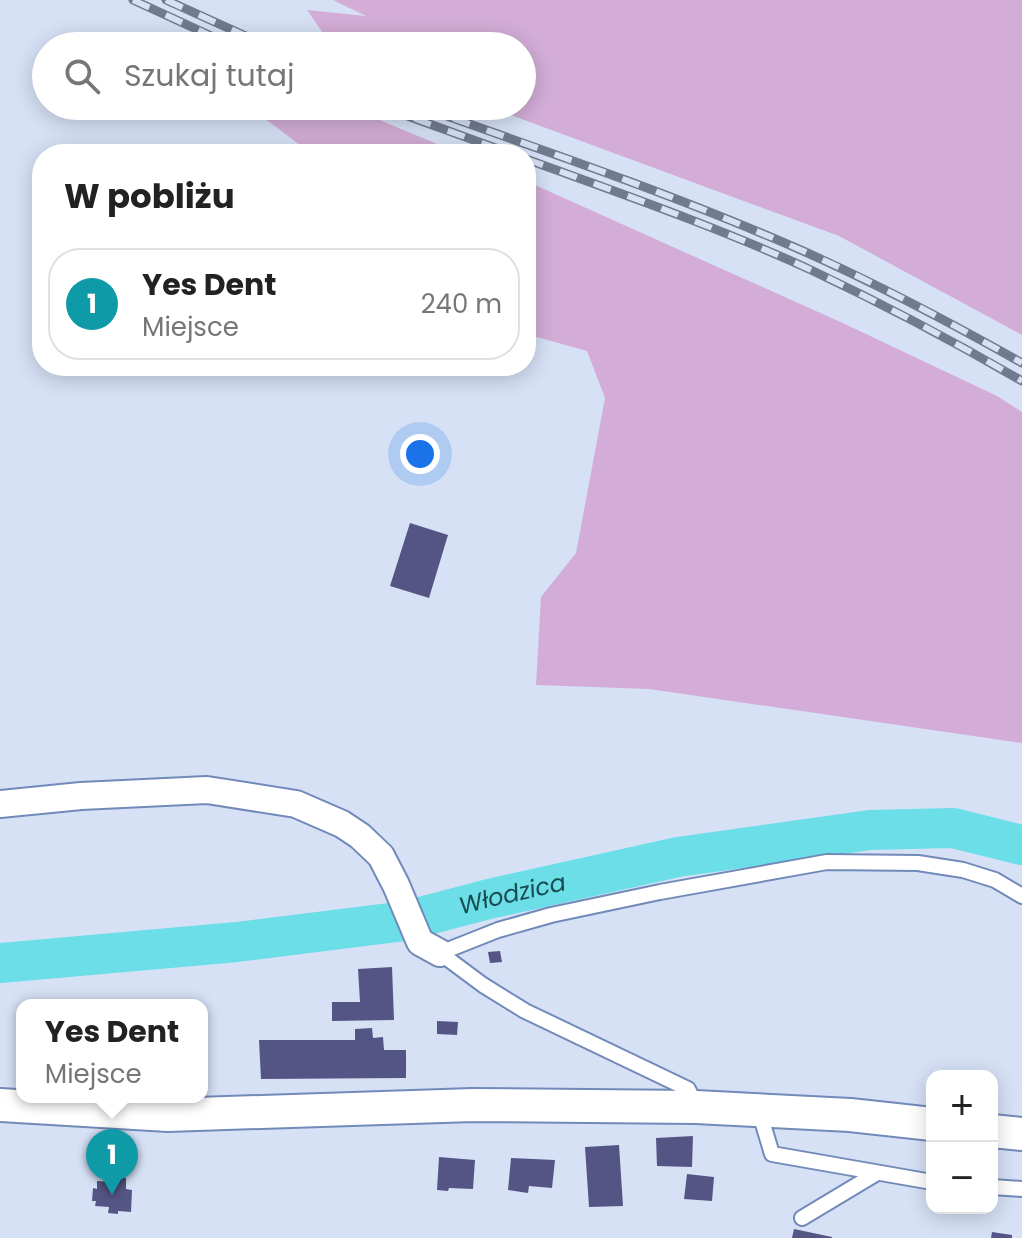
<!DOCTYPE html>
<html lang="pl">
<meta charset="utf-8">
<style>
:root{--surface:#fff;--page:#f6f6f6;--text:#222;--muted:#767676;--line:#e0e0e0;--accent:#946f18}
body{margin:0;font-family:Poppins,sans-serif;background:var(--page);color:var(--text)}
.controls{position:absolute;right:24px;bottom:24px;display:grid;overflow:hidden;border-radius:16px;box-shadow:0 4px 20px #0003}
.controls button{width:72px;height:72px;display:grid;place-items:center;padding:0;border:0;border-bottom:2px solid var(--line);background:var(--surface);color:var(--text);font:40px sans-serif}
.you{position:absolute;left:420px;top:454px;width:28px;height:28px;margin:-20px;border:6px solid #fff;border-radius:50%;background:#1a73e8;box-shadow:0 0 0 12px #1a73e833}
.badge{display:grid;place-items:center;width:52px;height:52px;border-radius:50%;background:var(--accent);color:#fff;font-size:26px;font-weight:700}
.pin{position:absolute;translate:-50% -66px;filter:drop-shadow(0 2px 4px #0008)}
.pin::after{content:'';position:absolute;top:42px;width:28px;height:24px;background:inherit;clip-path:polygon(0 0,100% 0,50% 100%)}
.popup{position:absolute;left:16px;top:999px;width:192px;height:104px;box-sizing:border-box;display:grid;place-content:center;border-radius:16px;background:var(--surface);filter:drop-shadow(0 2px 6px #0005);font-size:26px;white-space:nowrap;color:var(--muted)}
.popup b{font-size:30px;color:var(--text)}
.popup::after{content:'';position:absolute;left:50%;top:100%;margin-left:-16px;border:16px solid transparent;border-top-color:var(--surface)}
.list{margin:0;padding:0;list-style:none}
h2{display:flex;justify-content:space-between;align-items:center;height:104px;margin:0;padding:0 32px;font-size:34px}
h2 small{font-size:26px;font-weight:400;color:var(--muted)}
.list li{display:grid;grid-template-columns:52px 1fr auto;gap:24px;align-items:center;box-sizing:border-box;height:112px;margin:0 16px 16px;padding:0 16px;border:2px solid var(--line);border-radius:32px}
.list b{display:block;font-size:30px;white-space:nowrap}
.list p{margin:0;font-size:26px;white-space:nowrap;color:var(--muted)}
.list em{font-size:26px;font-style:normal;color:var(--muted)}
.icon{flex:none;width:44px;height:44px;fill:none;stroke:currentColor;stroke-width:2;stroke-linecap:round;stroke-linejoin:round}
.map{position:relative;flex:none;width:1022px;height:1238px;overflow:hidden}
.search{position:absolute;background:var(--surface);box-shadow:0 4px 20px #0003;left:32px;top:32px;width:504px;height:88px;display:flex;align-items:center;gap:20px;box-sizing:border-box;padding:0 28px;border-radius:44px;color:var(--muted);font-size:30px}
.panel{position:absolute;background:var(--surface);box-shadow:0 4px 20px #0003;left:32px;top:144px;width:504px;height:232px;border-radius:32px}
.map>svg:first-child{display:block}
</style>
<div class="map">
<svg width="1022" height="1238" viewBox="0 0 1022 1238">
<rect width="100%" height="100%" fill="#d6e1f6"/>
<path fill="#d3add7" d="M333,0H1022V335L839,236L486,106H522V46L331,45L307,10L366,16Z
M248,106H346L461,154H312Z
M526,181L847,325L997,396L1022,412V743L649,689L536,685L541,597L576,553L605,398L587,351L533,336L526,325Z"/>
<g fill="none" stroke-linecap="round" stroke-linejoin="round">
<path stroke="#6bdee8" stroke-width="40" id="s1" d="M0,963L237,942L405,921L489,899L678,857L870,830L953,828L1022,845"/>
</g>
<path fill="#555585" d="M410,523L448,535L429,598L390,586Z
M500,951L502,962L490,963L488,952Z
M392,967L394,1020L332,1021V1002H360L358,969Z
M437,1021L458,1022L457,1035L437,1034Z
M372,1028L373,1038L383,1037L384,1050H406V1078L261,1079L259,1040H355V1029Z
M693,1136L692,1167L657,1166L656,1138Z
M619,1145L623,1206L589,1207L585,1147Z
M439,1157L475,1160L473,1189L449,1188L448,1191L437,1190Z
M511,1158L555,1160L552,1188L529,1186L528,1193L508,1190Z
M687,1174L714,1177L712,1201L684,1199Z
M112,1177L126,1178V1189L132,1190L131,1212L118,1211V1214L108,1213L109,1207L95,1206L96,1201H92L93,1188L97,1189V1181L112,1182Z
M794,1229L832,1237V1238H792Z
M992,1232L1012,1235V1238H991Z"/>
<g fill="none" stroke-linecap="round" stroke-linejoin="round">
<g stroke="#718ab9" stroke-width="18">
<path id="service" d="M440,953L498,930L551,915L660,892L827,862L918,863L963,870L995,880L1022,896
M440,953L483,985L525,1011L688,1089L696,1106
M763,1111V1124L772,1154L932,1182
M992,1187L1022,1189
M802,1218L877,1173"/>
</g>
<g stroke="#718ab9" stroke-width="30">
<path id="minor" d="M0,804L81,796L207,790L296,804L342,824L360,836L381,856L396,885L420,942L440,953"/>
</g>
<g stroke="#718ab9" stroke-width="36">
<path id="tertiary" d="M0,1105L168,1115L473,1105L696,1107L850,1115L932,1124
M992,1131L1022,1134"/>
</g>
<use href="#service" stroke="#fff" stroke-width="14"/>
<use href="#minor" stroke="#fff" stroke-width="26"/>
<use href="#tertiary" stroke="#fff" stroke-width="32"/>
<g stroke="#717b8f" stroke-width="9">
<path id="rail" d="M133,0L233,46
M166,0L268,46
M380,106L512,154
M419,106C533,147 649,186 761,233C851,270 937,315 1022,363
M526,159C622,194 718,227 811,270C883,304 953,341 1022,381"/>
</g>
<use href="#rail" stroke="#d6e1f6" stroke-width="6" stroke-dasharray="18" stroke-linecap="butt"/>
</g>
<g text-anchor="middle" stroke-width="8" stroke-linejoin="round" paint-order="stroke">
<g font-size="24" font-style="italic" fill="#184c50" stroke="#d6e1f6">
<text dy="8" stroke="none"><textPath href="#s1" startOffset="518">Włodzica</textPath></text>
</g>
</g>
</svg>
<div class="controls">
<button>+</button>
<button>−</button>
</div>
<div class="you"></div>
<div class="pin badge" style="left:112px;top:1195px;background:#0f9aa8">1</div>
<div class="popup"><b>Yes Dent</b>Miejsce</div>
<div class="search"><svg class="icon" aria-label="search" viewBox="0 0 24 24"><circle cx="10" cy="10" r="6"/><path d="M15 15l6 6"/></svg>Szukaj tutaj</div>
<section class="panel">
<h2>W pobliżu<small></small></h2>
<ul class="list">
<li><span class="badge" style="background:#0f9aa8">1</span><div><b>Yes Dent</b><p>Miejsce</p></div><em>240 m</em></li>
</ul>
</section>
</div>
